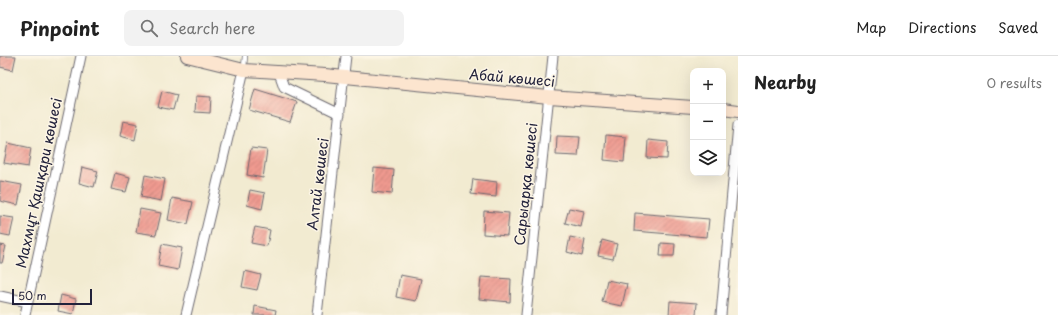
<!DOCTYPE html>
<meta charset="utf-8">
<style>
:root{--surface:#fff;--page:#f2f2f2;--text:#222;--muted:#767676;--line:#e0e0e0}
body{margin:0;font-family:"Playpen Sans",sans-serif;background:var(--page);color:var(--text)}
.controls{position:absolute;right:12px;top:12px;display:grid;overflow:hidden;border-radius:8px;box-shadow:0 4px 16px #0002}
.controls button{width:36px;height:36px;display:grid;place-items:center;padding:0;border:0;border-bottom:1px solid var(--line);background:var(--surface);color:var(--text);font:20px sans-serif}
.scale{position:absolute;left:12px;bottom:10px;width:80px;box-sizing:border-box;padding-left:4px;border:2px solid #22223b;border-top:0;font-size:11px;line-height:14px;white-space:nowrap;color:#22223b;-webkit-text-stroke:3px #fcf5e5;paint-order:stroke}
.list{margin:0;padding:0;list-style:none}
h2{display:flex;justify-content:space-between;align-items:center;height:52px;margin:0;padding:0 16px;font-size:17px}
h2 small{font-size:13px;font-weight:400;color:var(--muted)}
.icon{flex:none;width:22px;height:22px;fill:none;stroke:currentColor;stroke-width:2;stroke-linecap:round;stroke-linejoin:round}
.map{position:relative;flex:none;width:738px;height:259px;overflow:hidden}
header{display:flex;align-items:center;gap:24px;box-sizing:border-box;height:56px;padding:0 20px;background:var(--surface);border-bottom:1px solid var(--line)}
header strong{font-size:19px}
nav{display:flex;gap:22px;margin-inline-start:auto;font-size:14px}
.search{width:280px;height:36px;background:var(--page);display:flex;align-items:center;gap:10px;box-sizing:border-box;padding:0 14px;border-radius:8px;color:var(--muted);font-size:15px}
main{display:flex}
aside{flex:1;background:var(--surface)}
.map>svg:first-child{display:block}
</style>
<header>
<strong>Pinpoint</strong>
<div class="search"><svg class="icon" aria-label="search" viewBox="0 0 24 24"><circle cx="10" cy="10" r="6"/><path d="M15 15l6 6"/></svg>Search here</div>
<nav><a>Map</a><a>Directions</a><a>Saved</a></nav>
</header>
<main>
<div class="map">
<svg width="738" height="259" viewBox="0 0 738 259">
<defs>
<pattern id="building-hatch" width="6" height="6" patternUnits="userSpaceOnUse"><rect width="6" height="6" fill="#ef9a8f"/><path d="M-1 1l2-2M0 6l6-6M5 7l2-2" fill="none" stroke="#c17d76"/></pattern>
</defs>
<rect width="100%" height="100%" fill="#fcf5e5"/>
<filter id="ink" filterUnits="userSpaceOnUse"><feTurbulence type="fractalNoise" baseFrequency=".025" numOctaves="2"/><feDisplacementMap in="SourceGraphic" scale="8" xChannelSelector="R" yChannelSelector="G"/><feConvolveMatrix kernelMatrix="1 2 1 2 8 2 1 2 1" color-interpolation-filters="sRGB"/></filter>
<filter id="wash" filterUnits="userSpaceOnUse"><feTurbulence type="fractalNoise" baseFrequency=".012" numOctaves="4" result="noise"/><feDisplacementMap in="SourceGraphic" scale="16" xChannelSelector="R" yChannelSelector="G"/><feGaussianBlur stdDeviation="0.9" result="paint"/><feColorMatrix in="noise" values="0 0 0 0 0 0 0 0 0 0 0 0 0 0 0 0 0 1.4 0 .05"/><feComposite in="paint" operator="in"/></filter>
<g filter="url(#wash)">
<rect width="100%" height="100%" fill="#f2ebd1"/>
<g id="blocks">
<path fill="url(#building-hatch)" d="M0,0H16L13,14L0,11Z
M255,33L297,46L290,66L249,54Z
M162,35L177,39L173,54L158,51Z
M196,40L211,41L210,57L195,56Z
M123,65L138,68L135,84L120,80Z
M606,79L626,81L624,106L604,104Z
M557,80L580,81L578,100L556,99Z
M648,84L668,86L667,103L647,102Z
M8,87L31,92L28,111L4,107Z
M251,92L267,94L263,122L247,119Z
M82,111L98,115L94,131L79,127Z
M374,112L394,114L392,138L372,136Z
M115,117L130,121L126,136L111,133Z
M145,119L165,123L161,145L141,141Z
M473,123L497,126L496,141L471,138Z
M0,125L22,129L18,149L0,145Z
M250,134L265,137L262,153L247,149Z
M172,142L193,146L188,168L168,164Z
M569,152L584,155L581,171L565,167Z
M140,153L161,157L156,179L136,176Z
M484,155L509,157L507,180L483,178Z
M635,157L709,163L707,181L634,175Z
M0,160L14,162L10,180L0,178Z
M255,171L270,174L267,190L251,187Z
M570,181L585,184L582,200L567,196Z
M602,184L617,188L613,203L598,200Z
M661,187L675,188L674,200H660Z
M162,188L182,192L178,214L158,210Z
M0,189L6,190L2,207H0Z
M245,215L261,219L257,234L242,231Z
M400,219L421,223L416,245L396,241Z
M481,221L511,223L510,246L479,243Z
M607,224L627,228L622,250L602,246Z
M61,239L76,243L73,258L58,255Z
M670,245L697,247L696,259H669Z
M255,250L276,254L275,259H254Z"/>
</g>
</g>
<g filter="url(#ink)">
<use href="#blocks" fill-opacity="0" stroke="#6b6870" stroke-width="1"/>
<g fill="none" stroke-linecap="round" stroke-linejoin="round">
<g stroke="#6b6870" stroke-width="6">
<path id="lane" d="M244,12L245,0"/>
</g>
<g stroke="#6b6870" stroke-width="11">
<path id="street" d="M279,17L284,31L340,58
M0,240L28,246
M25,259L81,0
M186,259L244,14
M317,259L346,0
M526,259L553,0
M721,259L738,69"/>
</g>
<g stroke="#6b6870" stroke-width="14">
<path id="secondary" d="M187,0L244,14L325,19L549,41L693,51
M723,53L738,55"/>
</g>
<use href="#lane" stroke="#fff" stroke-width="4.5"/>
<use href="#street" stroke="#fff" stroke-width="9"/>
<use href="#secondary" stroke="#fce5cf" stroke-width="12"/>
</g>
</g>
<g text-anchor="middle" stroke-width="3" stroke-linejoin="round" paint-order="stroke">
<g font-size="14" fill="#22223b" stroke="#fcf5e5">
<text transform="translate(512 22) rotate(5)" y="5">Абай көшесі</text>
<text transform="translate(39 127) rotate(-78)" y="5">Махмұт Қашқари көшесі</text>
<text transform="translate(318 128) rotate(-83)" y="5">Алтай көшесі</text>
<text transform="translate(526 128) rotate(-84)" y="5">Сарыарқа көшесі</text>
</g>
</g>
</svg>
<div class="controls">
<button>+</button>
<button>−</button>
<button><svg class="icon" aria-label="layers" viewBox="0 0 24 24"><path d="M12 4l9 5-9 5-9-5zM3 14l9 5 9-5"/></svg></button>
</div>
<div class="scale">50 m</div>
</div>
<aside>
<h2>Nearby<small>0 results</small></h2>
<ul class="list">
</ul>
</aside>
</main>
